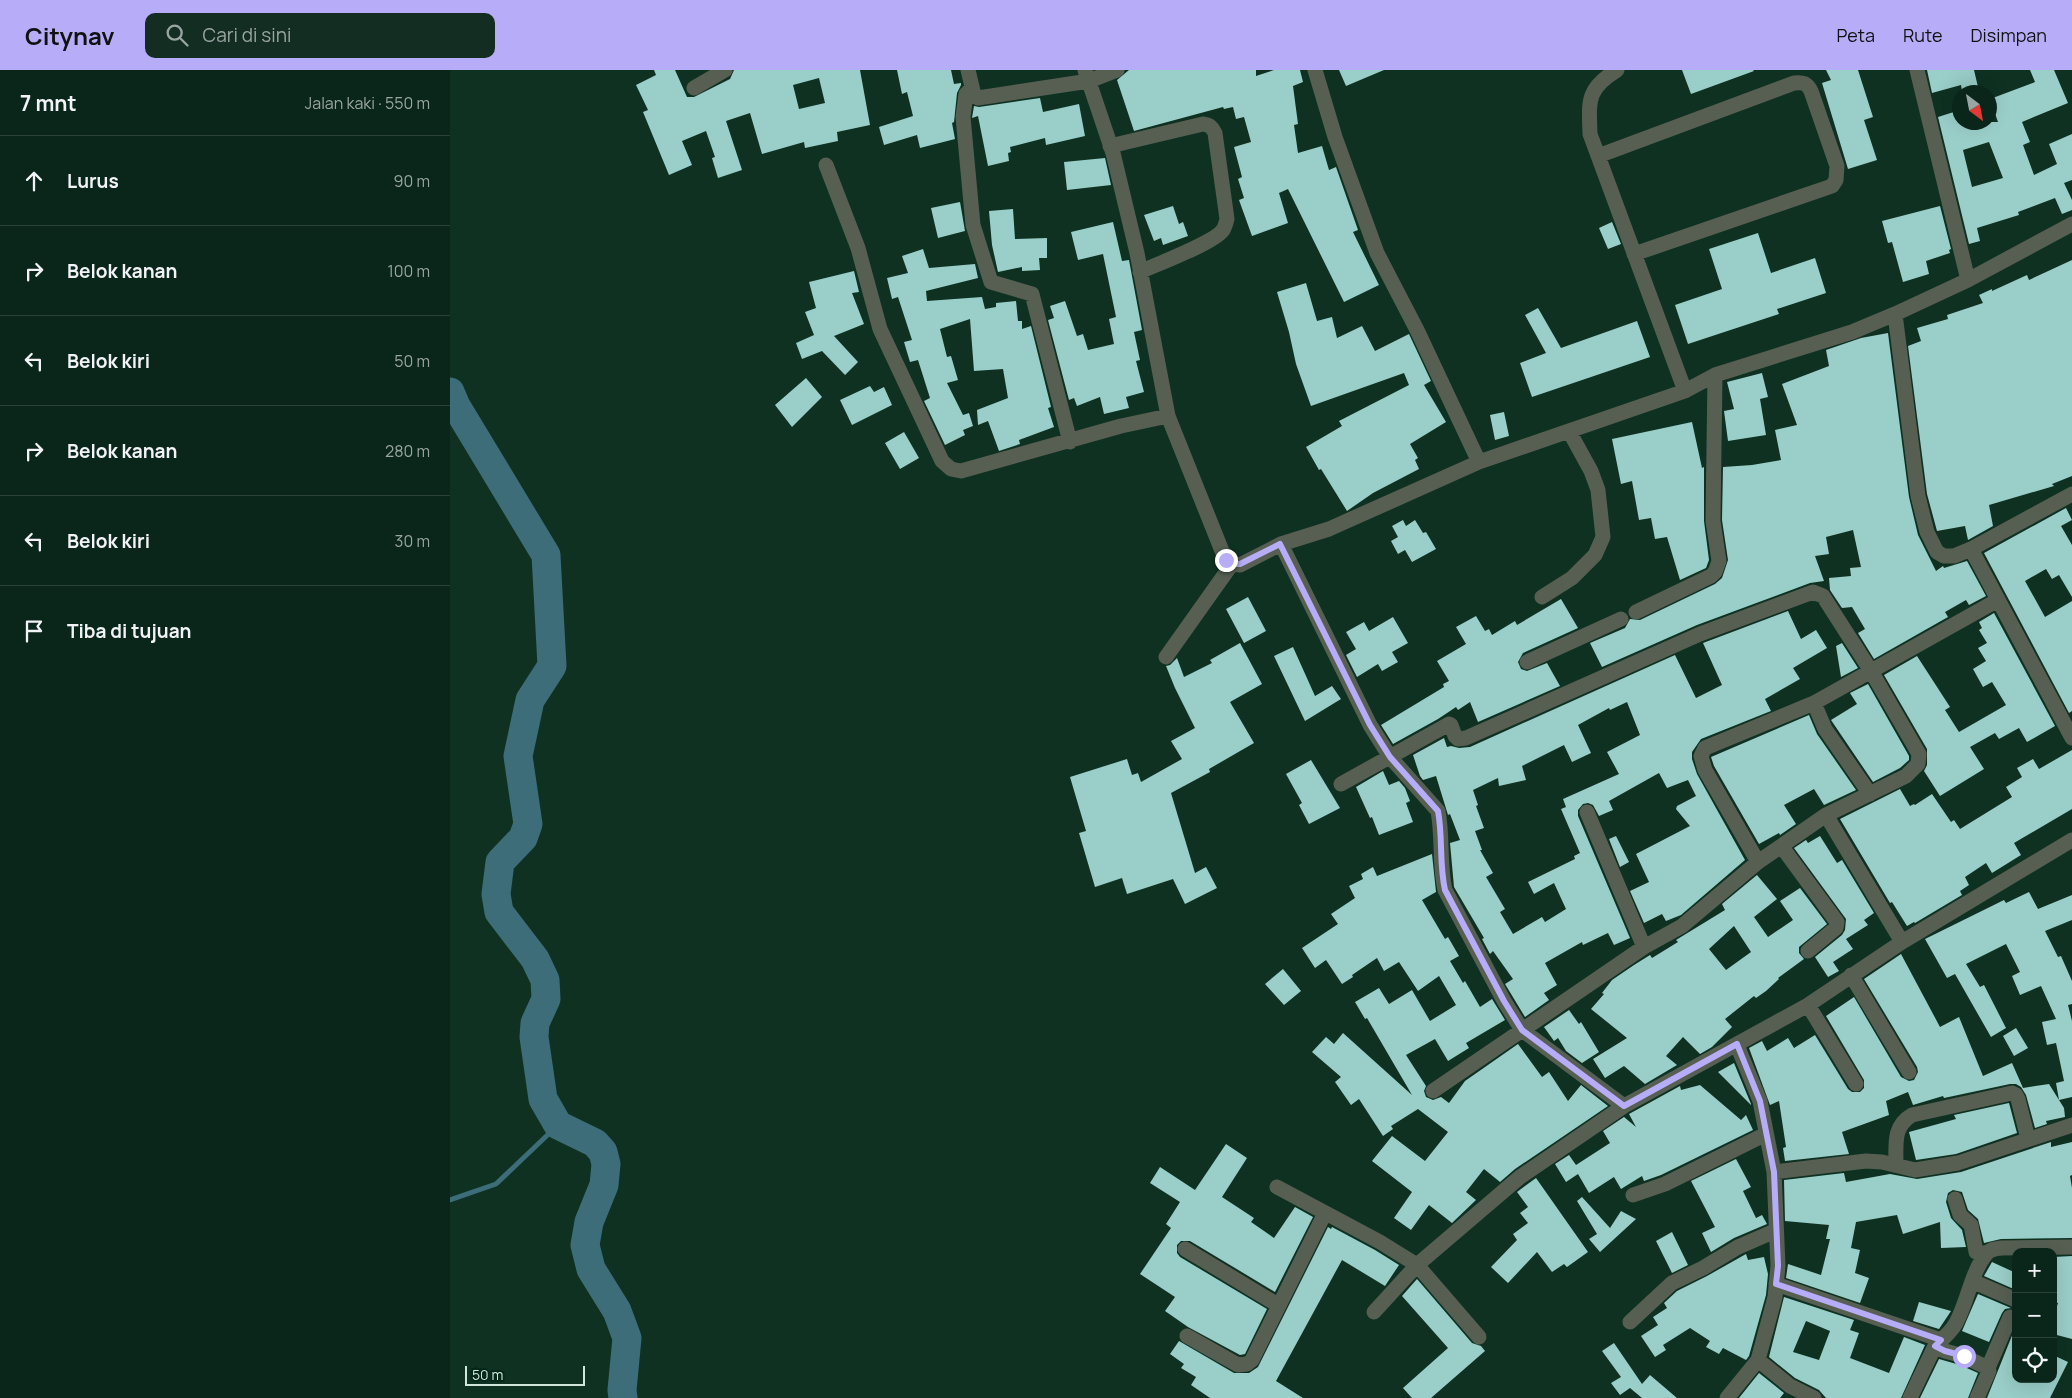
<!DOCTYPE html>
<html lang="id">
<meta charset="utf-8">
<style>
:root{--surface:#0a251a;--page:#132d23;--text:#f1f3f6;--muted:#99a5a2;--line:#2a4239;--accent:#b6acf8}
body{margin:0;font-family:Manrope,sans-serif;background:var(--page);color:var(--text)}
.controls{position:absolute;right:15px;bottom:15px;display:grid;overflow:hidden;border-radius:10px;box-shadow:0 5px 20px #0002}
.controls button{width:45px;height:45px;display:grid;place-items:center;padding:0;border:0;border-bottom:1px solid var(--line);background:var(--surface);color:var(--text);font:25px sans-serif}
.compass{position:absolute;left:1502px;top:15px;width:45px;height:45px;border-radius:50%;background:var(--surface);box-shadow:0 5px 20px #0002;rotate:148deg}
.scale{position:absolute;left:15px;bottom:12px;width:120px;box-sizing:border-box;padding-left:5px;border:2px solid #d2e5db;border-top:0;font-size:14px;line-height:18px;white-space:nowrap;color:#d2e5db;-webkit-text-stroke:4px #032718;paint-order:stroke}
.stop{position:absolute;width:15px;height:15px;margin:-11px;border:4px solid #b6acf8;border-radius:50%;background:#fff}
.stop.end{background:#b6acf8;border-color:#fff;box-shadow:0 1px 5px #0008}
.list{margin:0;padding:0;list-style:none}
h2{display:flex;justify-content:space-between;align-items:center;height:65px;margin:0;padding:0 20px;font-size:21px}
h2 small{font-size:16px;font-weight:400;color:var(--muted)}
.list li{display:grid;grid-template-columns:32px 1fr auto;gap:15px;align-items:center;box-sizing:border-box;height:90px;padding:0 20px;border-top:1px solid var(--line)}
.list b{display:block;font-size:19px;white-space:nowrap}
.list em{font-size:16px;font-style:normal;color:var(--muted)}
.icon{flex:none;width:28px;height:28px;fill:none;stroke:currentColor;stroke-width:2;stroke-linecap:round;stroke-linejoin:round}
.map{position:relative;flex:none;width:1622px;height:1328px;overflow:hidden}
header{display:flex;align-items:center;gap:30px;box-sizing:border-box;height:70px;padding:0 25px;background:var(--accent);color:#111}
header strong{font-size:24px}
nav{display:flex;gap:28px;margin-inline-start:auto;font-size:18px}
.search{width:350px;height:45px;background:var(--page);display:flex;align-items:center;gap:12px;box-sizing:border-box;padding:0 18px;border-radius:10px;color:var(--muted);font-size:19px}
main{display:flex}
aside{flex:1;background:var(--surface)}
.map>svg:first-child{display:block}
</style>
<header>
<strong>Citynav</strong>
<div class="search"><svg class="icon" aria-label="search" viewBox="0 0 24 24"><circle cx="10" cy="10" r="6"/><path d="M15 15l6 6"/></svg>Cari di sini</div>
<nav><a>Peta</a><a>Rute</a><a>Disimpan</a></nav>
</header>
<main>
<aside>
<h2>7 mnt<small>Jalan kaki · 550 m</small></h2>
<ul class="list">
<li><svg class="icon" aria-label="ahead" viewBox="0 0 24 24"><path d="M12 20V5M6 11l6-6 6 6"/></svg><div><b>Lurus</b></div><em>90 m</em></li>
<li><svg class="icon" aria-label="right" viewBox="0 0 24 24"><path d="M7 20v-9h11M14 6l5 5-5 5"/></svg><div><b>Belok kanan</b></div><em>100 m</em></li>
<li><svg class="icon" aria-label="left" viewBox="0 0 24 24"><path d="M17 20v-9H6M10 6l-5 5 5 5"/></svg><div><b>Belok kiri</b></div><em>50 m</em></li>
<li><svg class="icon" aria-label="right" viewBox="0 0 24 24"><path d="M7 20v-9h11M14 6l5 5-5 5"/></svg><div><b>Belok kanan</b></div><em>280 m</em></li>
<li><svg class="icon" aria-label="left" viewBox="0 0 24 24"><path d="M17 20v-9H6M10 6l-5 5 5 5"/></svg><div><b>Belok kiri</b></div><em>30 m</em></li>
<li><svg class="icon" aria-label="arrive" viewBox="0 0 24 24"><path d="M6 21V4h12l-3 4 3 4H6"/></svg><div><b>Tiba di tujuan</b></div></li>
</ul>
</aside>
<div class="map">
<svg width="1622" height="1328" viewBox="0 0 1622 1328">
<rect width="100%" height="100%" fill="#0e3122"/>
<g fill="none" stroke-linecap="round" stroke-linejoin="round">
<path stroke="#3d6d78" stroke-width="5" d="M0,1130L46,1114L108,1055"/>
<path stroke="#3d6d78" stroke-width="29" d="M0,322L6,336L96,485L102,596L80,630L68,686L78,754L73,768L50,792L46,824L49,842L85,889L95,910L96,929L85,953L84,967L93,1029L108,1055L145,1073L153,1082L156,1094L154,1115L139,1152L135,1175L141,1199L167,1241L177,1268L172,1320L173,1328"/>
</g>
<path fill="#9acec8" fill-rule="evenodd" d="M204,0H225L237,27H244L280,9L284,0H410L420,55L387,62L388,71L355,78L354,72L312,84L300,43L276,51L292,100L268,108L262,88L265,87L256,61L232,71L242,95L219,105L193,42L198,40L186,15L206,5ZM369,8L375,33L349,39L343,15Z
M447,0H501L504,14L511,13V15L507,23L504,52L502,53L505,69L470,78L467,65L434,75L429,57L463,46L457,22L452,24Z
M679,0H806V6L824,0H850L853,12L843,16L848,54L844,55L848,83L872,76L879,100L886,97L908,160L903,162L929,215L894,232L838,119L829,123L838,153L802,166L789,130L794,128L788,109L792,107L784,77L801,72L794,47L786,49L783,37L774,39L773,37L684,61L667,10Z
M889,0H934L896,16Z
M1232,0H1303L1304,1L1241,24Z
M1376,0H1408L1423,47L1414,50L1427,90L1398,99L1372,13L1381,10Z
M1477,0H1524L1528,17L1512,21L1511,15L1482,23Z
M1580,0H1604L1618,33L1572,52L1580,72L1573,75L1584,105L1607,94L1599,74L1622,64V110L1614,113L1622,130V140L1612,144L1605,128L1568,142L1569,145L1527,158L1530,171L1519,174L1488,47L1510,40V52H1548L1540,29L1585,12ZM1539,72L1553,108L1522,117L1513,80Z
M590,28L593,42L629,34L635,66L596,75L595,68L560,77L561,82L558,83L559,91L538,96L528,46L522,48L524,36L529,37Z
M655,88L661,115L617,120L614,92Z
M510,132L515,161L488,168L481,138Z
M723,136L729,154L733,152L738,166L713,175L711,168L704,171L694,145Z
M1490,136L1501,179L1499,180L1500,183L1476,191L1479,204L1453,212L1442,172L1438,173L1432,151Z
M563,139L565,169L597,168V188H589L590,200L572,201V197L548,202L542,175L539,141Z
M663,152L672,191L679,190L692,260L684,262L690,290L686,291L694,322L676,327L679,338L654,344L650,327L627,336L624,328L619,330L598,250L604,248L600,236L615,231L627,266L633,264L638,280L664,274L659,249L666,247L653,184L628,190L621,162Z
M1162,152L1171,174L1158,179L1149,158Z
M1308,163L1321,203L1365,188L1376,223L1327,239L1329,244L1238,274L1225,235L1272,219L1259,179Z
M473,179L479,198L525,194L528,208L476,221L477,231L532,227L535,239L546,237V233L566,231L568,251H572V259L581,256L601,337L598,338L604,357L569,370L570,374L549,381L538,351L528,355L527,340L558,328L553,299L524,301L520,249L490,259L497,287L501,286L508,310L497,313L513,345L519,343L523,356L513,360L515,365L495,375L474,331L480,328L468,290L460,292L454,272L462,270L448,227L442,229L437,208L458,203L452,186Z
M1622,190V406L1602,414L1604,416L1539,435L1543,456L1518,470L1515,456L1487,461L1477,424L1458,276L1471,271L1467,258L1498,249L1497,245L1533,233L1529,225L1542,219V221L1577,205L1579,210Z
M404,201L409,222L402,223L414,254L384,266L408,292L395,305L372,281L352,289L346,273L364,265L355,242L366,238L359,212Z
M856,213L867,251L882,247L887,268L912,256L925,281L959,264L981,311L974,315L996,352L960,374L968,388L965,390L969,399L923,423L897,441L871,399L869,400L856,377L892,356L889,351L959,315L954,303L861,336L846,294L839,262L827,222Z
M1088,238L1111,278L1187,251L1200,287L1082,327L1070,293L1096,283L1075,245Z
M1438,263L1459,427L1468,465L1486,501L1493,496L1494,498L1517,491L1536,526L1519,535L1516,530L1495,542L1498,547L1424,589L1408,563L1415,559L1402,537L1392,538L1380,520L1379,508L1401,506L1400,498L1411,497L1403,460L1376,467L1379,484L1365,486L1374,511L1360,513L1247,555L1152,597L1140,573L1175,558L1180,549L1190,550L1265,514L1272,508L1278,490L1272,450L1273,397L1302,395L1331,390L1325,360L1347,355L1332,314L1379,296L1376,280L1411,268Z
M1312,303L1318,327L1310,329L1316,365L1278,371L1274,341L1284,339L1277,312Z
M356,308L372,327L342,357L325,335Z
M420,316L424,322L434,317L442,335L402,355L390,330Z
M1054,342L1059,366L1045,370L1040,345Z
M1242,352L1252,398L1254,397V451L1259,490L1256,498L1230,510L1217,467L1205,469L1201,448L1189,450L1182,411L1171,414L1162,369Z
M454,362L469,388L450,399L435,373Z
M1616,438L1622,450L1611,456L1622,475V527L1609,505L1602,509L1596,499L1575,511L1595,547L1622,531V641L1619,643L1534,483Z
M953,450L956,456L965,450L973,463L976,462L986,479L962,492L955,480L948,484L941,471L948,467L942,456Z
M798,527L816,561L794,573L776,539Z
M1111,529L1128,558L1073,583L1068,592L1071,599L1077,601L1097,593L1110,616L1028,652L1020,632L1008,640L1006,637L988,649L943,674L931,655L994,617L993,614L999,611L987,591L1016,574L1006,557L1026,546L1035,561L1039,559L1042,565L1065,551L1067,555Z
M1338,541L1351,569L1366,560L1377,578L1343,598L1350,609L1315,629L1321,641L1251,669L1242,682V689L1247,704L1295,790L1231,845L1216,851L1212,844L1194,853L1180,821L1199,812L1186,784L1240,756L1226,739L1227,736L1246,726L1238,710L1217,718L1209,703L1159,731L1163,740L1149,746L1143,735L1138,733L1133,734L1128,740V746L1180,868L1164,875L1158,863L1133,875L1132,872L1095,893L1107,915L1094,923L1099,930L1075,947L1055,914L1063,909L1043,881L1040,884L1032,869L1034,868L1004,817L1000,773L1010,770L1000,744L998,745L986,706L973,710L970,706L963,685L994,668L997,677L1001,676L1009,678L1020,677L1225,585L1246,628L1272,615L1253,573ZM1177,632L1190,665L1157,682L1169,704L1113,729L1116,737L1111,739L1130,783L1124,786L1125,789L1078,812L1084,824L1104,813L1116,839L1095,852L1092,847L1063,864L1050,842L1055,839L1036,807L1043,803L1030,780H1032L1025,761L1034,758L1026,736L1028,735L1023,720L1048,708L1049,716L1076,710L1072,696L1114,675L1122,692L1141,683L1128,655L1159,638L1160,640Z
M1544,543L1605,656L1577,672L1569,658L1549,669L1545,663L1520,677L1534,699L1490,726L1474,701L1477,695V679L1434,605L1467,586L1500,637L1495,640L1509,662L1556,635L1542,612L1533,617L1523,599L1536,591L1528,578L1537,573L1529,560L1532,558L1529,552Z
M943,547L958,573L942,582L948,592L932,601L928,594L907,607L896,585L906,579L896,562L914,552L919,561Z
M790,573L812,614L780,632L804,673L759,699L760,702L721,723L745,803L756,797L767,818L735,834L723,809L677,824L672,808L645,817L629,763L636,761L620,707L677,689L682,705L688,703L691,712L732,689L721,671L745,658L725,618L716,596L720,595L727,588L734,607L762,593L760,590Z
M1392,573L1408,598L1391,607L1386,576Z
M843,577L865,626L882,616L891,629L855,651L824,586Z
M1418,614L1459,686V690L1450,698L1423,712L1381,650L1407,634L1400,623Z
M1359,645L1367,664L1406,720L1374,735L1364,719L1334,735L1346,754L1330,765L1329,763L1309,774L1264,696L1261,687Z
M1622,680V739L1564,773L1571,785L1542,803L1536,793L1515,807L1519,815L1510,821L1512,825L1465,853L1464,852L1457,856L1442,832L1440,833L1390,749L1450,719L1460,736L1464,734L1465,735L1482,724L1501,752L1504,750L1510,759L1562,727L1556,717L1572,707L1567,698L1583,689L1589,699Z
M861,690L890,738L859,754L849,735L852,733L836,704Z
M933,701L939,715L949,711L955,718L960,731L956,733L963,752L929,765L922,747L920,748L906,717Z
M1166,766L1179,792L1170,797L1159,769Z
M1370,766L1387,793L1392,790L1424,843L1414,850L1418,855L1396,869L1403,879L1383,892L1389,901L1378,907L1365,887L1392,865L1395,860L1396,849L1344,778L1356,770L1358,773Z
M982,784L986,822L972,830L995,869L998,867L1009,886L1000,891L1013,913L1015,911L1030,937L1042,929L1055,950L1016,973L1019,978L998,991L985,969L956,985L976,1016L974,1021L976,1027L983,1030L991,1027L999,1033L1015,1011L1068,974L1092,1007L1099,1002L1118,1031L1131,1015L1158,1036L1065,1099L1050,1112L1034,1099L1016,1122L1026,1130L1002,1153L979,1135L961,1160L944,1148L962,1122L922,1091L942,1066L975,1091L998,1062L968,1039L941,1056L943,1059L933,1066L909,1029L901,1035L885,1012L891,1007L862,982L876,967L884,974L893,963L962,1025L917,948L915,949L905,932L929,918L939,934L962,920L980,951L1006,935L989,906L968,921L949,892L934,901L927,888L902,905L903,907L892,914L876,890L865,898L852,878L888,854L881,844L905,828L899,816L913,809L911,804L923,797L927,806Z
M1307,805L1327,829L1304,847L1318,867L1343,850L1330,831L1350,818L1377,854L1349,877V883L1354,889L1328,908L1329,909L1316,921L1306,928L1304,926L1275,949L1282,957L1262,977L1250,984L1233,967L1216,986L1227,995L1195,1014L1174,996L1155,1008L1143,989L1177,968L1141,939L1154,924L1152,923L1162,910L1184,895L1200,885L1202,888L1228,872L1226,870L1275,840L1272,834ZM1284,856L1301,882L1276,900L1259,879Z
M1579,822L1588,839L1622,825V850L1595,861L1608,887L1611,886L1622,911V934L1618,935L1622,951V1027L1609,1030L1606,1013L1614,1011L1606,973L1597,975L1592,952L1606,949L1591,916L1570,925L1562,906L1570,902L1556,874L1516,894L1530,917L1534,915L1556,958L1541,967L1505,904L1497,908L1475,869L1554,830L1556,833Z
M1451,884L1490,957L1509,947L1533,1006L1562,993L1573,1018L1599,1014L1614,1038L1615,1047L1596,1051L1597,1054L1585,1058L1576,1025L1571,1017L1566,1014H1560L1494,1028L1493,1026L1463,1035L1458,1022L1436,1031L1439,1045L1392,1062L1399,1084L1335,1091L1333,1078L1336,1077L1329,1031L1320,1035L1299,978L1312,971L1317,981L1338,968L1344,978L1365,965L1398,1019L1402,1022H1410L1414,1018V1010L1376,946L1404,927L1451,1007L1459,1011L1464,1010L1468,1002L1467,997L1414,909Z
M833,899L851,921L834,935L815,914Z
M1119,940L1129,954L1131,952L1149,982L1132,993L1116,981L1108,968L1104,971L1094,957Z
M1566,958L1578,978L1564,986L1553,966Z
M1284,993L1301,1034V1035L1268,1002Z
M1250,1015L1291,1050L1296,1045L1303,1060L1211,1105L1194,1111L1192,1106L1171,1119L1164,1107L1139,1123L1128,1104L1116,1112L1105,1094L1119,1085L1126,1095L1160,1073L1153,1061L1174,1047L1186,1057L1179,1044L1230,1016L1231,1020Z
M1559,1033L1567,1063L1506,1084L1466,1090L1459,1062L1506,1049L1504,1045Z
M1601,1072V1077L1622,1072V1105L1620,1106L1622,1118V1168L1551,1169L1534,1173L1528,1149L1518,1140L1512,1122L1503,1120L1498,1123L1496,1132L1501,1148L1512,1160L1516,1177L1491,1178L1490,1152L1453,1164L1447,1145L1406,1152L1401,1178L1410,1180L1405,1203L1419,1208L1410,1233L1336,1208L1338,1194L1371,1205L1380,1169H1376L1379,1155L1335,1151L1334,1110L1394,1103L1396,1112L1440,1104L1467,1109L1511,1102Z
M776,1074L797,1088L772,1127L804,1148L801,1152L824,1168L845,1137L863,1147L825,1222L740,1171H731L727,1175V1183L730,1187L817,1239L795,1284L790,1285L738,1257L715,1241L725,1227L690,1204L721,1158L716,1154L730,1132L700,1113L710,1097L745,1120Z
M1286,1089L1301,1117L1293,1121L1306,1148L1312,1145L1317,1154L1284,1168L1261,1182L1252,1163L1265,1157L1241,1111Z
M1086,1108L1138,1182L1117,1197L1114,1194L1102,1202L1087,1182L1058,1213L1041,1197L1067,1170L1063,1164L1078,1153L1070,1143L1078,1137L1067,1122Z
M1132,1127L1160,1158L1171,1141L1186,1149L1150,1182L1139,1169L1147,1164L1127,1131Z
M878,1157L881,1159L882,1157L925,1180L949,1195L935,1216L892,1190L826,1311L853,1328H760L741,1315L746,1307L731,1298L734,1294L720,1284L729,1271L784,1303H799L808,1297Z
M1222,1162L1238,1195L1222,1203L1206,1171Z
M1296,1184L1298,1190L1314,1187L1318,1204L1316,1225L1299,1286L1296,1290L1273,1278L1269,1284L1256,1277L1260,1271L1240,1258L1213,1275L1216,1280L1205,1287L1191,1266L1208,1255L1203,1247L1217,1238L1214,1233L1227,1221L1257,1206Z
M1622,1186V1269L1603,1264V1248L1608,1233L1603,1232V1187Z
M1542,1192L1566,1203V1220L1534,1206Z
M967,1209L1022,1273L1031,1276L1035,1281L981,1328H962L953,1318L998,1278L952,1226Z
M1528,1224L1561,1238L1555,1239L1552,1243L1539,1272L1512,1261Z
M1334,1227L1404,1250L1400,1260L1409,1263L1400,1288L1439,1303L1454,1267L1475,1275L1451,1328H1376L1369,1320L1345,1308L1319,1287ZM1356,1251L1380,1261L1369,1290L1343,1282Z
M1469,1232L1501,1241L1489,1259L1463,1251Z
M1565,1258L1566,1309H1603V1285L1618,1292L1600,1328H1537Z
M1164,1273L1192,1314L1200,1305L1227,1328H1192L1180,1318L1170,1325L1161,1313L1171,1307L1152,1281Z
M1489,1289L1510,1295L1528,1303L1518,1328H1470Z
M1309,1303L1334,1323L1330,1328H1289Z"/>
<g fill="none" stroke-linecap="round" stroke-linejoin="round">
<path stroke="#565f52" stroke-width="15" d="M518,0L524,25L528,28L639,11L667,0
M635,0L663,83L687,183L718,346L772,481L776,490L782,494L790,495L831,474L879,459L1029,392L1235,321L1265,305L1402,262L1445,244L1518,210L1622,154
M865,0L885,67L927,183L967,260L1029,392
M1167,0C1136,19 1139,31 1140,64L1235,321
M1467,0L1518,210
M244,18L275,0
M522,18L516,24L513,47L523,155L541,212L582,224L620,372
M660,76L753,54C760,55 762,57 765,63L777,149C776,153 775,157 773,160C764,173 707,194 690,202
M1148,86L1344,13C1353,12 1357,13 1361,21L1387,96L1386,110L1382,116L1184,184
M376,95L408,178L430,259L492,391L501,399L511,401L671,356L718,346
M1445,244L1468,426L1477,462L1487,482L1494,486H1504L1521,479L1622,424
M831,474L920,655L940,687L988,741C993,767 989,794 995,820L1054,931L1072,960L1174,1036
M1521,479L1622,668
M1092,527L1122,508L1145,485L1153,467L1148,420L1141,401L1119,361
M1186,542L1261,506L1265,502L1269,491L1263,451L1265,305
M716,587L782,494
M1077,592L1171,549
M1364,633L1375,659L1420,724
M891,714L999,654L1001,655L1005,666L1008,669L1016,668L1250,564L1363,522L1373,526L1421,601L1469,684L1468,694L1456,706L1376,745L1308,792L1232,856L1194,877L983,1021
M1137,742L1194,877
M1376,745L1452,872
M1332,777L1387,852L1386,858L1358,881
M1308,792L1255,700L1251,686L1255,678L1364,633L1548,530
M1401,905L1459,1002
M1358,935L1406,1014
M1446,1094C1446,1074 1443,1056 1462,1045L1562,1023L1566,1025L1568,1029L1578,1069
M1324,1102L1416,1091L1432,1092L1465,1100L1508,1093L1622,1055
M827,1117L930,1172L967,1195L1070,1107L1174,1036L1358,935L1452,872L1622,770
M1183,1125L1215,1114L1316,1064
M1505,1129L1510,1145L1521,1155L1526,1182L1537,1183
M735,1179L828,1235
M1522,1211L1566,1230
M1326,1214L1491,1270
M924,1242L967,1195L1029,1267
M1180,1252L1222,1213L1253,1198L1288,1177L1325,1161
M737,1266L788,1295L797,1294L802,1290L875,1143
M1308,1290L1340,1316L1364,1328
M1538,1298L1560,1247L1566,1249
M1277,1328L1308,1290L1325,1227L1328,1196L1324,1102L1310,1031L1287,975
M1460,1328L1485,1276
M1527,1328L1539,1301L1538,1298L1513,1286L1495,1281L1485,1276C1493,1269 1501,1262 1506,1253C1518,1231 1521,1203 1536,1184C1540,1179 1545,1179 1551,1178L1622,1177"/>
</g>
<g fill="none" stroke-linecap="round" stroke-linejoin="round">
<path stroke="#b6acf8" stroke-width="6" d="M776,490L782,494H790L830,474L920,655L940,687L988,741C993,767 989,794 995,820L1054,931L1072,960L1174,1036L1287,974L1310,1031L1324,1102L1328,1196L1326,1214L1491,1270L1485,1276L1495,1281L1514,1286"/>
</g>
</svg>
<div class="controls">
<button>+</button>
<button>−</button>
<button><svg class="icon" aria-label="locate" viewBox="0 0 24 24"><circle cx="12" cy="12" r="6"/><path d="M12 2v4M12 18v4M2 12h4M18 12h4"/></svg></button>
</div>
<svg class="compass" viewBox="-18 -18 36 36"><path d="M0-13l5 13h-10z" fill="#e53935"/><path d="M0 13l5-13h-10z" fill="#99a5a2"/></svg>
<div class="scale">50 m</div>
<div class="stop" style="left:1514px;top:1286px"></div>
<div class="stop end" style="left:776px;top:490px"></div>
</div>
</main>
